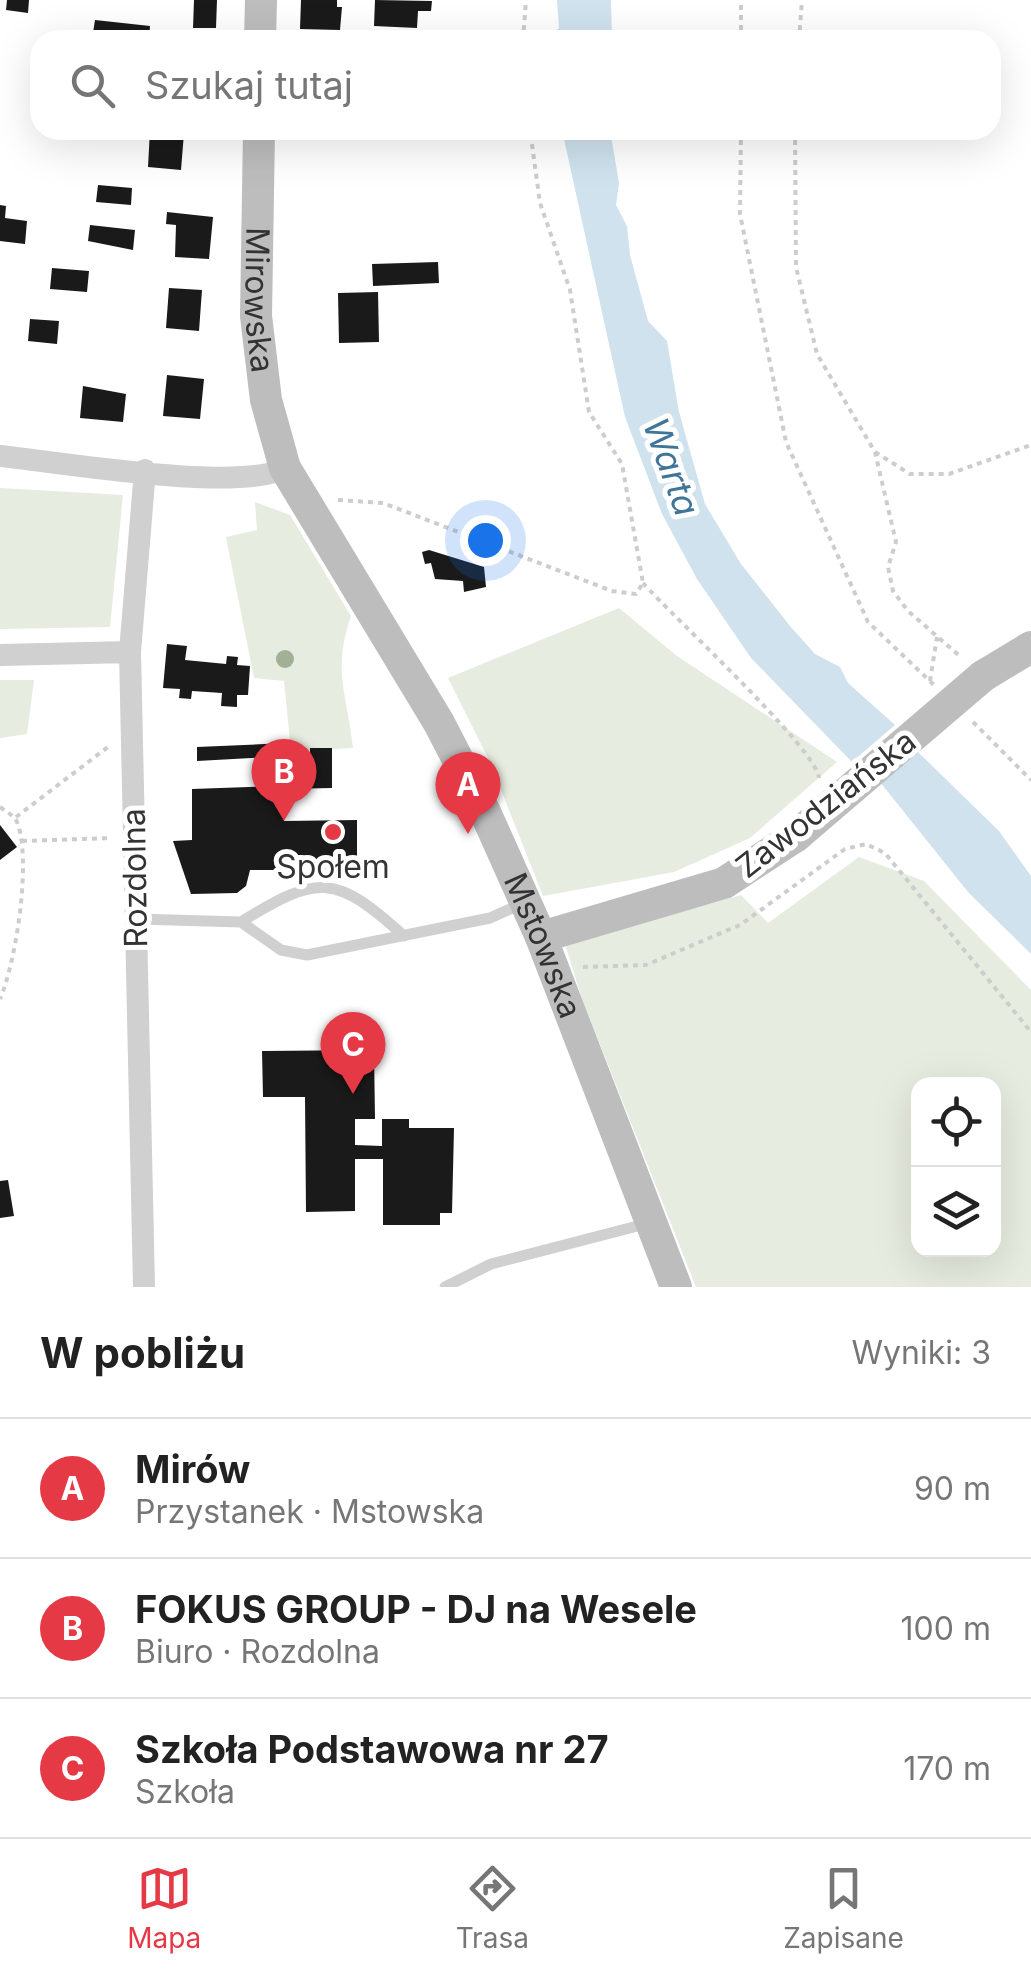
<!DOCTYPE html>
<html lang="pl">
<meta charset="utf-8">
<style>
:root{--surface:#fff;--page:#f2f2f2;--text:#222;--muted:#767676;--line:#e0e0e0;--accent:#e63946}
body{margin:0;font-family:Inter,sans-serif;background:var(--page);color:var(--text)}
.controls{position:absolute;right:30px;bottom:30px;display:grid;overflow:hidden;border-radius:20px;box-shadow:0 10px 40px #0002}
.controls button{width:90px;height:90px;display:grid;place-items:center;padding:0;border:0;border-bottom:2px solid var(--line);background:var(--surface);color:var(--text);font:50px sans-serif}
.you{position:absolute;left:485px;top:540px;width:35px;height:35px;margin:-25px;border:8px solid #fff;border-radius:50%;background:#1a73e8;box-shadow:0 0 0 15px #1a73e833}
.badge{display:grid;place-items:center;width:65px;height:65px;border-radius:50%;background:var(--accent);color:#fff;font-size:32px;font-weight:700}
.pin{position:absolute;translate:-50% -82px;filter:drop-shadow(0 2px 5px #0008)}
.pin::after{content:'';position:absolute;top:52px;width:35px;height:30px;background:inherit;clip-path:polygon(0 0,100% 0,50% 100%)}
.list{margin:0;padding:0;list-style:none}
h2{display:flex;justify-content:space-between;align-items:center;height:130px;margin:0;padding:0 40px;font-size:42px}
h2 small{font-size:32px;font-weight:400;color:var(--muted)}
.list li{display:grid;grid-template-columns:65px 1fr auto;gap:30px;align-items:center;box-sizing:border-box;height:140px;padding:0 40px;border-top:2px solid var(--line)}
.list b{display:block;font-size:38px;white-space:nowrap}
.list p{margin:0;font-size:32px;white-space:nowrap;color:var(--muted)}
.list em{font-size:32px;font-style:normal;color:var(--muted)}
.icon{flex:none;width:55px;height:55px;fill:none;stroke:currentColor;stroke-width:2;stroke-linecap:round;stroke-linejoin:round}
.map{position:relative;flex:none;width:1031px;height:1287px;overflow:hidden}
.search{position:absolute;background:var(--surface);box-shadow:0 10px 40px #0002;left:30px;right:30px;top:30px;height:110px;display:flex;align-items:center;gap:25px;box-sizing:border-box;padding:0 35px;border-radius:30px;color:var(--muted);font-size:38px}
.sheet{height:550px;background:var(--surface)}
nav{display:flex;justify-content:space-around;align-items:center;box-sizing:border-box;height:140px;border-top:2px solid var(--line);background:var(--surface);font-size:28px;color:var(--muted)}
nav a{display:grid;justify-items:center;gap:5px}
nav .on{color:var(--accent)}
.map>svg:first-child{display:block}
</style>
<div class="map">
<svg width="1031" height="1287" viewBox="0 0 1031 1287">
<rect width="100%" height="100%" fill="#fff"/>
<path fill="#e6ecdf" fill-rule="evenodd" d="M0,488L123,495L110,627L0,629Z
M255,502L290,515L351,616C332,672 347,692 353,748L291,751L284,681L254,678L226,537L257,530Z
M619,608L677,656L837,762L750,838L674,872L543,896L490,762L448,678Z
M0,680H34L27,734L0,738Z
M859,857L924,881L1031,990V1287H696L582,999L565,944L741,895L768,923ZM918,1084H994V1250H918Z"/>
<path fill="#cfe2ee" d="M557,0H611L612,40H550L547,38L559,28Z
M562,130H610L619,183L616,205L627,226L630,255L648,321L667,341L679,412L705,504L741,564L790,626L815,654L840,667L848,683L895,725L852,762L751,658L697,579L662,514L625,417Z
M917,751L999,831L1031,876V954L968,892L880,782Z"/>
<path fill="#1a1a1a" d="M7,0H29L28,13L6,10Z
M194,0H217L216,28H193Z
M301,0H337V7H342L340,30L300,29Z
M375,0L432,1L431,11H418L417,28L374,26Z
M95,20L150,26L149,40L92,39Z
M150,130L184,133L181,170L148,167Z
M98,185L132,188L131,205L96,202Z
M0,205L6,206L5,218L27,221L25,244L0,241Z
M167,212L213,217L209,259L175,257L176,225L166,224Z
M90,225L135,230L133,250L88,241Z
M438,262L439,283L373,286L372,264Z
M52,268L89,271L87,292L50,289Z
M169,288L202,290L199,331L166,328Z
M378,292L379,342L339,343L338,293Z
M30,319L59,321L57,344L28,341Z
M167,375L204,379L200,419L163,416Z
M83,386L126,394L123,422L80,418Z
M429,550L484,567L486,587L464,592L463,581L435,579L431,563L425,564L422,552Z
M167,644L187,646L185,660L226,664L227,656L238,657L237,665L250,666L248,695H237V707L221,706L222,693L192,691L191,699L179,698L180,689L163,688Z
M287,743V756L197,761V747Z
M310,748H332V788L283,789L284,821L357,820V870H250L246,886L237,893L191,894L173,841L192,840V789L275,786V762H310Z
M0,825L17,847L0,860Z
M374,1050L375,1119H355V1145L382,1146V1119H409V1128H454L452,1213H440V1225H383V1159H355V1211L306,1212L305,1097H263L262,1051Z
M8,1180L14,1216L0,1218V1181Z"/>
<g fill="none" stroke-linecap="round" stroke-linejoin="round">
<path stroke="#cdcdcd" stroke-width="4" stroke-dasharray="5 5" stroke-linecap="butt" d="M523,40L526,0
M741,40V0
M799,40L802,0
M741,130L740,214L786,442L868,622L934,685
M795,130L796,267L817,354L875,452L896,542L888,567L893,591L908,611L962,658
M875,452L910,474H949L1031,445
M338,500L383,503L612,591L636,594L643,583L622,464L589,412L570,290L540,203L530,130
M643,583C673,617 816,748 819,778
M930,681L937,637
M973,722L1031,780
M0,807C7,812 13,815 17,822C32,860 16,962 0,999
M16,817L108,747
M22,841L112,838
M583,967L646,965L740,925L845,849L866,844L885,853L1031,1032"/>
<path stroke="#d0d0d0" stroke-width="11" d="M136,919L241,922L281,950L307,955L490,918L521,904
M241,922C320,873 336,875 404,936
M445,1287L491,1264L649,1223"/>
<path stroke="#d0d0d0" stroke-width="22" d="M0,456C58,462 241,493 285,468
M0,655L130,652
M144,1287L130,652L145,470"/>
<g stroke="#bdbdbd" stroke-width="32">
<path d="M260,40L261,0"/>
<path id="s1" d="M259,130L256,316L266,400L285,468L439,723L485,812L541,937L676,1287"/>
<path d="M983,676L1031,647"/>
<path d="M541,937L724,883L796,836"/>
</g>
<path stroke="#bdbdbd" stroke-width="32" d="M796,836L983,676"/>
</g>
<circle fill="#a2b095" cx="285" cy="659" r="9"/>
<circle fill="#e63946" stroke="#fff" stroke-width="4" cx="333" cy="832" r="10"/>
<g text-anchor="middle" stroke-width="10" stroke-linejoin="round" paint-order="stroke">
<g font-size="32" fill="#333" stroke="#fff">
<text dy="11" stroke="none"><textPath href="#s1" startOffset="170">Mirowska</textPath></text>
<text transform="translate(826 804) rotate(-38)" y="11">Zawodziańska</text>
<text transform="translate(135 878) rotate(-91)" y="11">Rozdolna</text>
<text dy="11" stroke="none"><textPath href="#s1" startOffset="885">Mstowska</textPath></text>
</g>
<g font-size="32" fill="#333" stroke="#fff">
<text x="333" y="878">Społem</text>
</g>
<g font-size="35" font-style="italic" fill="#3f7597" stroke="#fff">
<text transform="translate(671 467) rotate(70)" y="12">Warta</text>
</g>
</g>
</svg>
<div class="controls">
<button><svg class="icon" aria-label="locate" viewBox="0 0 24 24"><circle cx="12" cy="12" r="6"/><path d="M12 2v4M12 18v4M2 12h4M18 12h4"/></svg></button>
<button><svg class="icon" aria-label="layers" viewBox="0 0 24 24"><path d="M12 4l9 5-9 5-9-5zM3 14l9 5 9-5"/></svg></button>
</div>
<div class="you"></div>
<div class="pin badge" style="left:468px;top:834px">A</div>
<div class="pin badge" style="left:284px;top:821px">B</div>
<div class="pin badge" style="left:353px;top:1094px">C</div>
<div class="search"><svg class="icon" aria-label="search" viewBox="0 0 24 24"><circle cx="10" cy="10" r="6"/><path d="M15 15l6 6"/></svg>Szukaj tutaj</div>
</div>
<section class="sheet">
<h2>W pobliżu<small>Wyniki: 3</small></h2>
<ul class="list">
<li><span class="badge">A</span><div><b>Mirów</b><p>Przystanek · Mstowska</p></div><em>90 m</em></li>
<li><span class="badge">B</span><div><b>FOKUS GROUP - DJ na Wesele</b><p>Biuro · Rozdolna</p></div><em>100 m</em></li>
<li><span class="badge">C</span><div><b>Szkoła Podstawowa nr 27</b><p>Szkoła</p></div><em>170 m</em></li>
</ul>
</section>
<nav>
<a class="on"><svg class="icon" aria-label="map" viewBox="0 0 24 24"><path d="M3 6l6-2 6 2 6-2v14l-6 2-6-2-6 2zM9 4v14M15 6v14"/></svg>Mapa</a>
<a><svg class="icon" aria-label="directions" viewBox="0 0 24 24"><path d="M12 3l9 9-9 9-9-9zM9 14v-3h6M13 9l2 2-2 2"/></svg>Trasa</a>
<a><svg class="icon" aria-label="saved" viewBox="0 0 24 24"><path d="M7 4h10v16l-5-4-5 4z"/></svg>Zapisane</a>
</nav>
